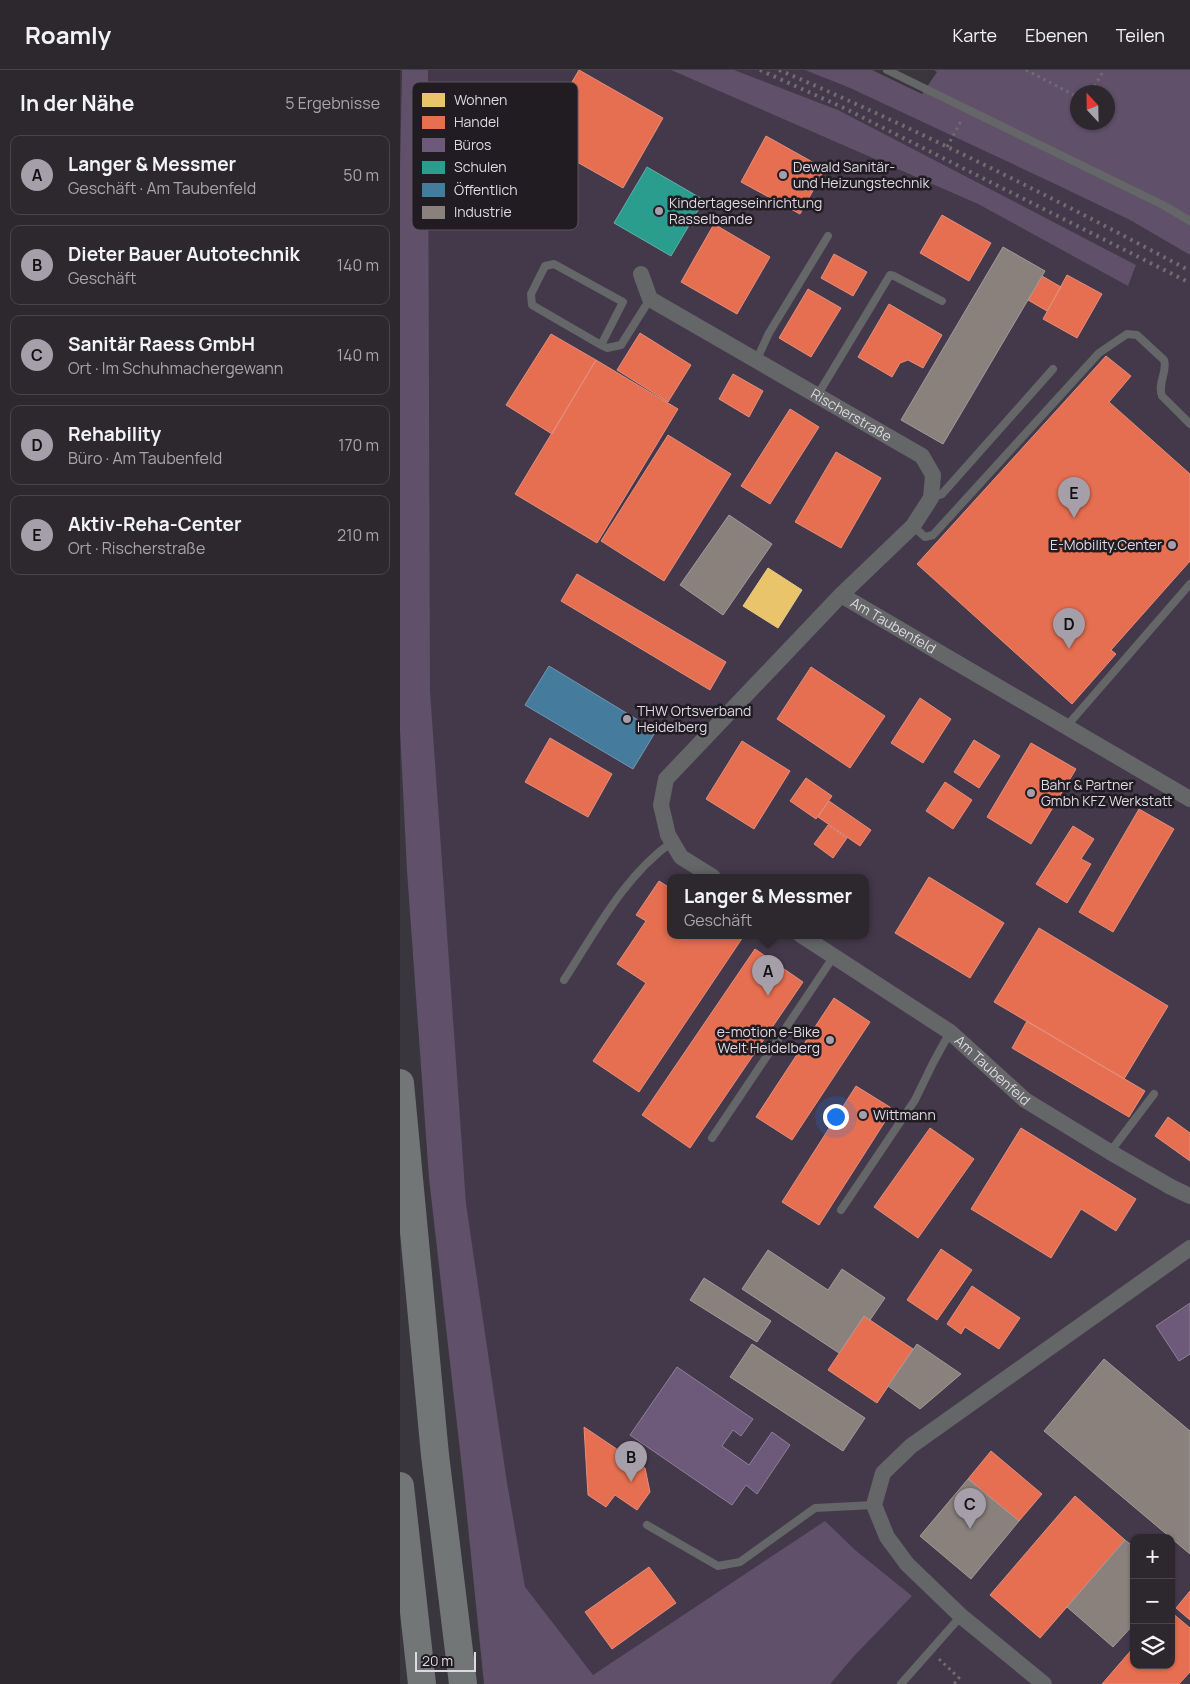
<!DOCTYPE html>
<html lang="de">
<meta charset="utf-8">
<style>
:root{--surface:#2c282e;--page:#38343a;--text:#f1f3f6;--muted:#a6a6aa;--line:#48444a;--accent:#a59fa9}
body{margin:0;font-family:Manrope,sans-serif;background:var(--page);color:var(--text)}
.controls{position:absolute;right:15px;bottom:15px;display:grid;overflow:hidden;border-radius:10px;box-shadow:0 1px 4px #0004}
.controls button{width:45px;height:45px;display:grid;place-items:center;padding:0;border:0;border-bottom:1px solid var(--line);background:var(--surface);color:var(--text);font:25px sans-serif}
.compass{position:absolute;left:670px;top:15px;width:45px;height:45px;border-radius:50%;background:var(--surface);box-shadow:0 1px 4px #0004;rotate:338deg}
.scale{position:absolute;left:15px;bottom:12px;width:61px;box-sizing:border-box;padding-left:5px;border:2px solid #ded8e2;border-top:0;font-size:14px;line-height:18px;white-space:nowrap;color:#ded8e2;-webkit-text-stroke:4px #201c22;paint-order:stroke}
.you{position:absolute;left:435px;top:1046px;width:18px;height:18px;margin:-12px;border:4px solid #fff;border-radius:50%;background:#1a73e8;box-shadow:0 0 0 8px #1a73e833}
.badge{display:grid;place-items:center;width:32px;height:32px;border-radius:50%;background:var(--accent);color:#111;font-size:16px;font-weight:700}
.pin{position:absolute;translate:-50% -41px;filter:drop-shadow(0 1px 2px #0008)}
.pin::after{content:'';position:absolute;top:26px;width:18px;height:15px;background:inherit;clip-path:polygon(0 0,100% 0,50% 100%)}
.popup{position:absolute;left:267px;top:804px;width:202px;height:65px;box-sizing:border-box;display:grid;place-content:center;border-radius:10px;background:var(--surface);filter:drop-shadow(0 1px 4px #0005);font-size:16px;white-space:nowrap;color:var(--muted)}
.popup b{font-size:19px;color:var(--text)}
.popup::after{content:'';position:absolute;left:50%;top:100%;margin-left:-10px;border:10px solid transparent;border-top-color:var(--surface)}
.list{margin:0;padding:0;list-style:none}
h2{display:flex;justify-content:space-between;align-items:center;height:65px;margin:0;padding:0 20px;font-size:21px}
h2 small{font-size:16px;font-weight:400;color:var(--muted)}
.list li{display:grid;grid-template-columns:32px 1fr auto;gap:15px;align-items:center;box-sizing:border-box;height:80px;margin:0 10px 10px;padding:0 10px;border:1px solid var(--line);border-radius:10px}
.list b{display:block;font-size:19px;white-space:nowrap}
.list p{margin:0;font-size:16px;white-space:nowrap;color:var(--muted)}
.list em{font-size:16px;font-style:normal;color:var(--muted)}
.icon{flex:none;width:28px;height:28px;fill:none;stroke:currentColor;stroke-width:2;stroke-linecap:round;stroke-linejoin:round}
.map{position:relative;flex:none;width:790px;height:1614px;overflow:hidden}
header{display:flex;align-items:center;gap:30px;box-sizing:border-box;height:70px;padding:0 25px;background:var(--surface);border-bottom:1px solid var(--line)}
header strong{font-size:24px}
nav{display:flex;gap:28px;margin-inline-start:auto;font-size:18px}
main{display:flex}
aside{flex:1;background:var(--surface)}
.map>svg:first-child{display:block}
</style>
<header>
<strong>Roamly</strong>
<nav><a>Karte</a><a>Ebenen</a><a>Teilen</a></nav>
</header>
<main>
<aside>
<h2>In der Nähe<small>5 Ergebnisse</small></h2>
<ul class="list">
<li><span class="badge">A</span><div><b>Langer &amp; Messmer</b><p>Geschäft · Am Taubenfeld</p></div><em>50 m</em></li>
<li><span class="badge">B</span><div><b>Dieter Bauer Autotechnik</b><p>Geschäft</p></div><em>140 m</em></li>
<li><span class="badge">C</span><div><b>Sanitär Raess GmbH</b><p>Ort · Im Schuhmachergewann</p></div><em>140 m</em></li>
<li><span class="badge">D</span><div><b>Rehability</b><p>Büro · Am Taubenfeld</p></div><em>170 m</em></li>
<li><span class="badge">E</span><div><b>Aktiv-Reha-Center</b><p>Ort · Rischerstraße</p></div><em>210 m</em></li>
</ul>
</aside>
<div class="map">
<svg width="790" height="1614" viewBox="0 0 790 1614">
<rect width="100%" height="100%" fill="#3a363e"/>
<path fill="#44394b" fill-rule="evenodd" d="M28,0H271L578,134L729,215L736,195L438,40L334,0H405L450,18L653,113L730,150L790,185V1614H98L30,621ZM270,807H466V865H270ZM734,1468H771V1595H734Z"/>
<path fill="#605069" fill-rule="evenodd" d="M2,0H28L30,621L66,1134L107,1413L125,1517L193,1605L425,1451L455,1480L512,1526L454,1586L430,1614H84L63,1407L29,1108L7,801L0,660V96Z
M271,0H334L438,40L736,195L728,216L578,134Z
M405,0H472L522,24L537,2L534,0H790V185L730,150L653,113L450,18ZM678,22H708V52H678Z"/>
<path fill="#e9c46a" stroke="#e6ca8e" d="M368,498L402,520L378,558L343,536Z"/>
<path fill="#e76f51" stroke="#e48e7c" d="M179,0L263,48L223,118L177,92L156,129L131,115L152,78L138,70Z
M366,66L425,99L400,144L341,112Z
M542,145L591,173L569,211L520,183Z
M314,154L370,187L337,244L281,212Z
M434,184L467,202L453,226L421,208Z
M667,205L702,224L677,268L643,249Z
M642,206L661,217L647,241L628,230Z
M408,219L441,238L411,287L379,268Z
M489,234L542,265L523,298L508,290L500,293L492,307L458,287Z
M240,263L291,295L268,332L217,300Z
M151,264L196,290L152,364L106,335Z
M706,286L731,306L709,332L790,404V491L711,580L716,584L672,634L517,494Z
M196,290L278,339L197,473L115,424Z
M333,304L363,321L349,347L319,329Z
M390,339L419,357L370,434L341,416Z
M268,365L331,404L264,511L201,471Z
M436,382L481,408L441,478L395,452Z
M177,504L326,592L310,620L161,531Z
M411,597L485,646L450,698L377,649Z
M520,628L551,649L523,693L491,673Z
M150,668L212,704L188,747L125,712Z
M574,670L600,686L579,718L554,702Z
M342,671L390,701L354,759L306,729Z
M631,673L676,699L631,774L587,747Z
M406,708L432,726L416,749L390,731Z
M545,712L572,730L553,759L526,741Z
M429,731L471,760L460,776L418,747Z
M739,739L774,759L713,862L679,842Z
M428,755L447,768L433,788L414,774Z
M673,756L694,769L681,789L691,794L667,833L636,814Z
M529,807L604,853L570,908L495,863Z
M259,811L270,818V865H341L343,867L239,1022L193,991L246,913L217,894L246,851L236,845Z
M639,858L768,936L724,1009L594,932Z
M355,879L403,912L290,1078L242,1045Z
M434,928L470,952L392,1070L356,1047Z
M627,951L745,1021L729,1047L612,978Z
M456,1016L493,1039L419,1155L382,1132Z
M768,1047L790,1063V1091L755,1066Z
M530,1058L574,1089L518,1168L474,1137Z
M621,1058L736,1129L716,1161L681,1139L651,1188L571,1139Z
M541,1179L572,1200L537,1250L507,1230Z
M572,1216L620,1248L599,1279L565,1257L561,1264L547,1254Z
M464,1246L513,1279L477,1333L428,1300Z
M184,1357L245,1398L250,1422L237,1440L215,1425L206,1437L188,1425Z
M591,1381L642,1424L619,1451L568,1409Z
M675,1426L725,1470L640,1568L590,1525Z
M249,1497L276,1533L212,1579L185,1542Z
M790,1521V1550L776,1538Z
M771,1542L790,1558V1602L779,1614H702L734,1577V1595H771Z"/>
<path fill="#6d597a" stroke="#8f7f99" d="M790,1233V1284L779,1291L756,1256Z
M277,1297L353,1349L341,1366L333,1360L322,1376L349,1395L372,1362L390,1375L357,1424L346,1415L332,1435L230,1365Z"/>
<path fill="#2a9d8f" stroke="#60afa8" d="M247,97L304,130L271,186L214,153Z"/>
<path fill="#457b9d" stroke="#7397b2" d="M149,596L256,661L233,699L125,635Z"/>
<path fill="#8a817c" stroke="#a39b9b" d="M603,177L645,201L543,374L501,350Z
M329,445L372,474L323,545L280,515Z
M368,1180L428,1220L442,1199L485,1228L470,1250L464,1246L439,1283L342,1219Z
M304,1208L371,1251L357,1272L290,1230Z
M352,1274L465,1348L443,1381L330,1307Z
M517,1274L561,1304L520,1339L488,1316Z
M704,1289L790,1361V1484L644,1361Z
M568,1409L619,1451L571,1509L520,1466Z
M725,1470L734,1477V1554L713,1577L667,1537Z"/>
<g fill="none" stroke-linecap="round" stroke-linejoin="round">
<path stroke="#6e6d6f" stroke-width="3" stroke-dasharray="2.5 4" stroke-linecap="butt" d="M626,0L678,27
M691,22L704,0
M547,77L561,51
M539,1589L559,1608L554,1614"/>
<path stroke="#646667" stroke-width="8" d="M487,0L763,135L790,151
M201,275L223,232L154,194L145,196L131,224L132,235L201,275L207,278L221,275L250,229
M356,291L369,263L428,166
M417,326L490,205L494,206L542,231
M531,428L542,424L653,299
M513,456L525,467L533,465L699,283L727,264L737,265L764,290C768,301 757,314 762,326L790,354
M666,657L790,514
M164,910C196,861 224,806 272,772
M312,1068L434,886
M710,1082L754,1024
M441,1140L515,1030L533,993L550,962
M247,1455L318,1496L340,1492L415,1438L474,1435
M501,1614L561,1546"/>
<g stroke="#646667" stroke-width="16">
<path id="s1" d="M241,204L250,229L522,386L533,405L531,428L513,456L441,525"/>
<path id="s2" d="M313,807L281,787L268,765L261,735L266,709L441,525L790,729"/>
<path id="s3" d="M401,865L550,962L625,1030L710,1082L771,1117L790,1126"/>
<path d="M644,1614L561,1546L507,1494L487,1467L474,1435L483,1403L511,1376L790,1178"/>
</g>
<path stroke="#737676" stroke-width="28" d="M0,1013L35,1385L63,1614
M0,1416L22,1614"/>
<path stroke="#6f6d71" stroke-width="4" stroke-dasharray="2.5 5" stroke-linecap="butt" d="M360,0L444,38L790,213
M379,0C519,60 656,129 790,201"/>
</g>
<g fill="#a59fa9" stroke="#201c22" stroke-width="2">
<circle cx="383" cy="105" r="5"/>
<circle cx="259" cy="141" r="5"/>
<circle cx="772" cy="475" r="5"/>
<circle cx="227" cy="649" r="5"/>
<circle cx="631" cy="723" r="5"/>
<circle cx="430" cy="970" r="5"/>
<circle cx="463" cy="1045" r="5"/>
</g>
<g text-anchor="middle" stroke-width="5" stroke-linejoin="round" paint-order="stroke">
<g font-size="14" fill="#ded8e2" stroke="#201c22" text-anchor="start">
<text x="393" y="102">Dewald Sanitär-<tspan x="393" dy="16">und Heizungstechnik</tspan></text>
<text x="269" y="138">Kindertageseinrichtung<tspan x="269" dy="16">Rasselbande</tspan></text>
<text x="762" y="480" text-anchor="end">E-Mobility.Center</text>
<text x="237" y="646">THW Ortsverband<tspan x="237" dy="16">Heidelberg</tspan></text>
<text x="641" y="720">Bahr &amp; Partner<tspan x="641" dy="16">Gmbh KFZ Werkstatt</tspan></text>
<text x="420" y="967" text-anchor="end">e-motion e-Bike<tspan x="420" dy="16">Welt Heidelberg</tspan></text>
<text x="473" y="1050">Wittmann</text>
</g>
<g font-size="14" fill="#ded8e2" stroke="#201c22">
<text dy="5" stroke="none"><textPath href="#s1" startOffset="259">Rischerstraße</textPath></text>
<text dy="5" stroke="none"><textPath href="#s2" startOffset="435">Am Taubenfeld</textPath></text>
<text dy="5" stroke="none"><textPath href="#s3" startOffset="235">Am Taubenfeld</textPath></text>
</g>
</g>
<rect x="12" y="12" width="166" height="148" rx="8" fill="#201c22" stroke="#59545c" stroke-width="1"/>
<rect x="22" y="23" width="23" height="14" fill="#e9c46a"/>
<rect x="22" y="46" width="23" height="13" fill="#e76f51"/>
<rect x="22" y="68" width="23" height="14" fill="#6d597a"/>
<rect x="22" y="91" width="23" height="13" fill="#2a9d8f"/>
<rect x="22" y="113" width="23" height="14" fill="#457b9d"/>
<rect x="22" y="136" width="23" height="13" fill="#8a817c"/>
<g font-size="14" fill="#ded8e2">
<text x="54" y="35">Wohnen</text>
<text x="54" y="57">Handel</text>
<text x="54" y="80">Büros</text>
<text x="54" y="102">Schulen</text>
<text x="54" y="125">Öffentlich</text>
<text x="54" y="147">Industrie</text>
</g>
</svg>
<div class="controls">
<button>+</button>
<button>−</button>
<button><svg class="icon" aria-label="layers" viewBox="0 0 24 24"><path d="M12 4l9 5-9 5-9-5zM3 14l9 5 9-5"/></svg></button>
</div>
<svg class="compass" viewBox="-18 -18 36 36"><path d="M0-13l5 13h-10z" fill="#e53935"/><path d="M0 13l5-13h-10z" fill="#a6a6aa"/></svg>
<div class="scale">20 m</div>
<div class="you"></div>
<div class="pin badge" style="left:368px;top:926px">A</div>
<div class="popup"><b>Langer &amp; Messmer</b>Geschäft</div>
<div class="pin badge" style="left:231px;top:1412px">B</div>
<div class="pin badge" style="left:570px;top:1459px">C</div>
<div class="pin badge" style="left:669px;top:579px">D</div>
<div class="pin badge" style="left:674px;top:448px">E</div>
</div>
</main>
